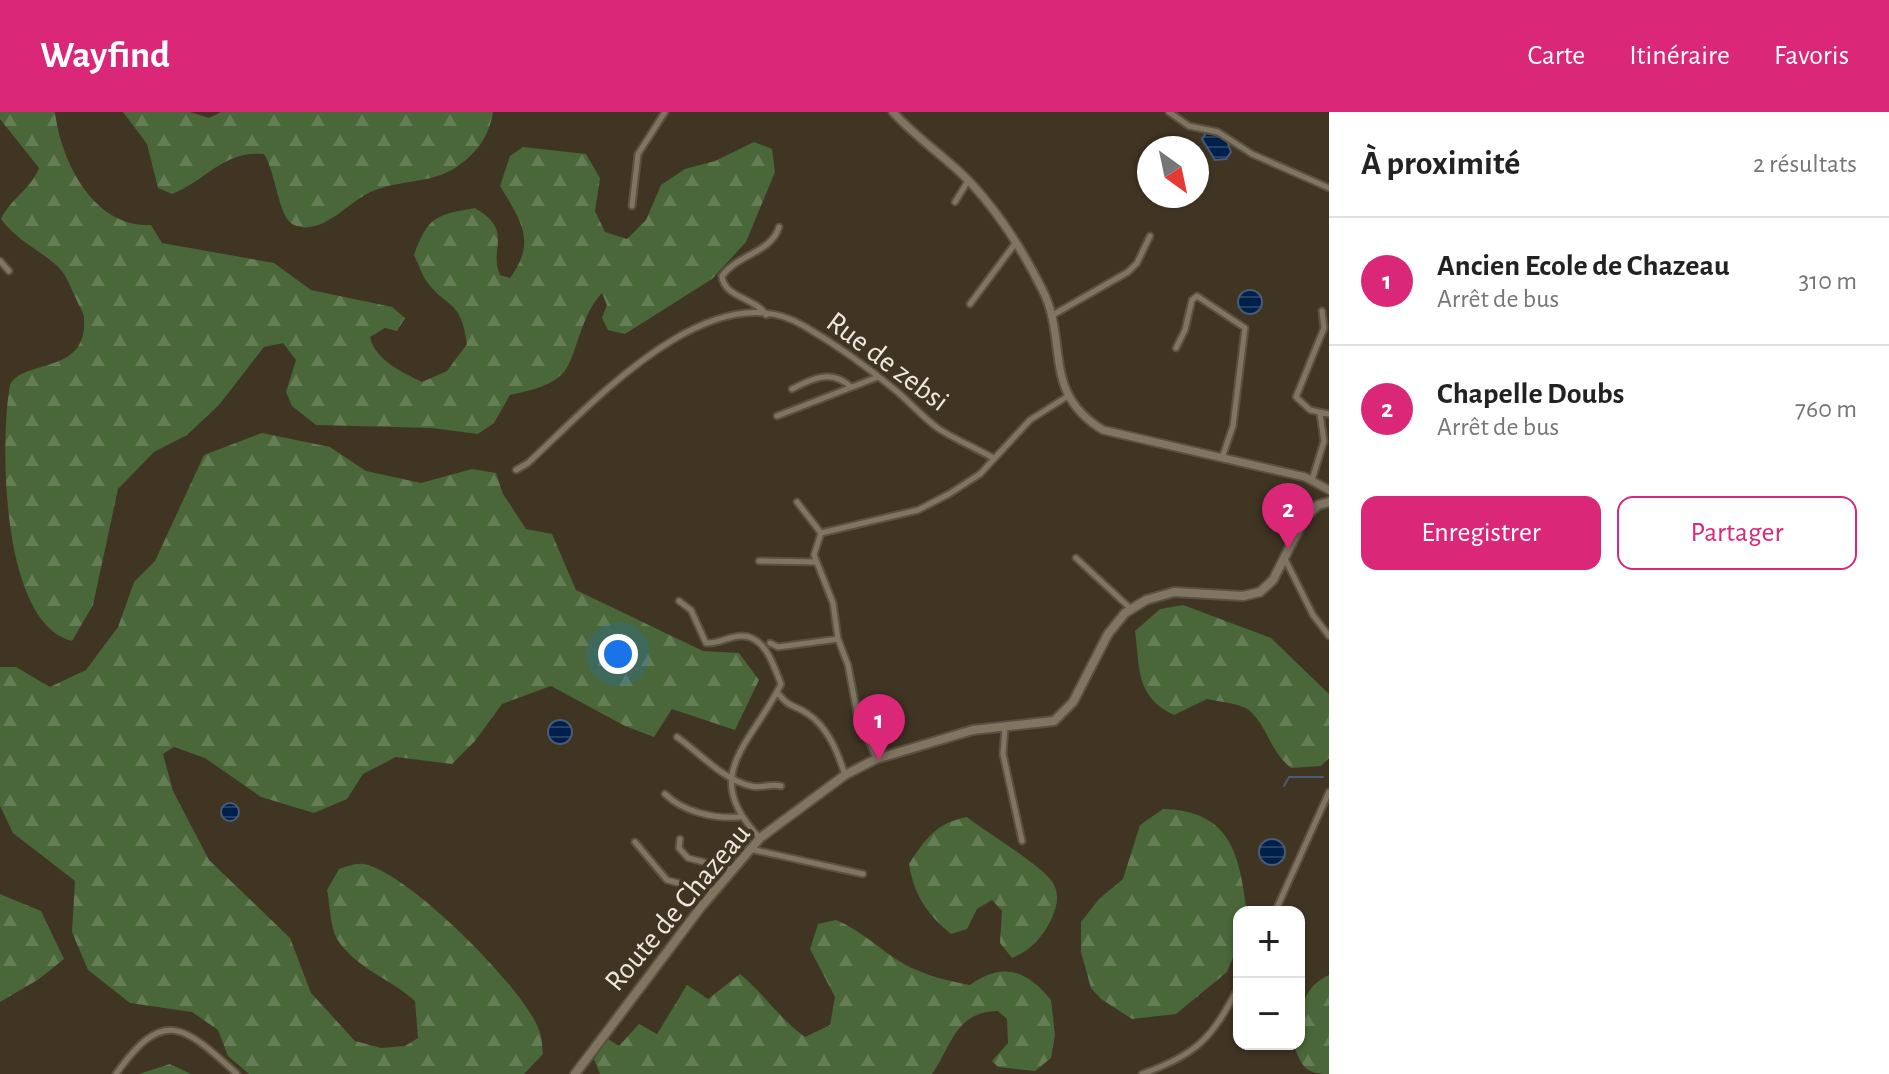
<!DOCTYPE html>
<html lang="fr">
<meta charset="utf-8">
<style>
:root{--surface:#fff;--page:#f6f6f6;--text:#222;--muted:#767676;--line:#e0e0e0;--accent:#db2777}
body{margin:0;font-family:"Alegreya Sans",sans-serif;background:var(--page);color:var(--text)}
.controls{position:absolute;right:24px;bottom:24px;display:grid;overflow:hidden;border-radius:16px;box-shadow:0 2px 6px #0004}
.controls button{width:72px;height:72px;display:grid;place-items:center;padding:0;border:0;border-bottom:2px solid var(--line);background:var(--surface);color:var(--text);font:40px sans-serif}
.compass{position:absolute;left:1137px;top:24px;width:72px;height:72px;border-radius:50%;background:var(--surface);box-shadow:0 2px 6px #0004;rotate:147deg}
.you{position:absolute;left:618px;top:542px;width:28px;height:28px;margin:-20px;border:6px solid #fff;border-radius:50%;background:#1a73e8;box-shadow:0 0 0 12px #1a73e833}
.badge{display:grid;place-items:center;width:52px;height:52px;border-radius:50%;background:var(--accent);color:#fff;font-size:26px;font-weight:700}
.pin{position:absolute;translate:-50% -66px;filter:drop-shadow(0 2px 4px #0008)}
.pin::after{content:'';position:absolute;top:42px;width:28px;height:24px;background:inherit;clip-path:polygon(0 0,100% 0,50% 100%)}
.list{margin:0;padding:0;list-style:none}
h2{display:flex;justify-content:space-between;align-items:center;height:104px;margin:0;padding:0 32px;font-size:34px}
h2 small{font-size:26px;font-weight:400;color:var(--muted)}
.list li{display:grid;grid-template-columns:52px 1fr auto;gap:24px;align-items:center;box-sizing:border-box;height:128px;padding:0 32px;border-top:2px solid var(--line)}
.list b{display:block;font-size:30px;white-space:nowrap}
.list p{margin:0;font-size:26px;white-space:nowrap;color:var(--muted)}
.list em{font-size:26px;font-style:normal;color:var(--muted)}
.actions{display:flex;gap:16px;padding:24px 32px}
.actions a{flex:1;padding:18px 0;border:2px solid var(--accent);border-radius:16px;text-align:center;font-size:28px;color:var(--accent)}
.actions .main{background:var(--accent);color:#fff}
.map{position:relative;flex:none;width:1329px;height:962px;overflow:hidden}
header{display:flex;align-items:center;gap:48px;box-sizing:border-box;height:112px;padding:0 40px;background:var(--accent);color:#fff}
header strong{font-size:38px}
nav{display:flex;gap:44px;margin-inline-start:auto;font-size:28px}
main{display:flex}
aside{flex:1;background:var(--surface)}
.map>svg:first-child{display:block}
</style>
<header>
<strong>Wayfind</strong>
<nav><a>Carte</a><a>Itinéraire</a><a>Favoris</a></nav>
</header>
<main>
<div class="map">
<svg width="1329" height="962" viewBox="0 0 1329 962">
<defs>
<pattern id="forest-firs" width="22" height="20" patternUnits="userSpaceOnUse" patternTransform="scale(2)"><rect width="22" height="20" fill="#496738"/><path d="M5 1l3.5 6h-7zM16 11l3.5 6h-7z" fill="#647d54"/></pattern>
<pattern id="water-rules" width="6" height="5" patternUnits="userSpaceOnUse" patternTransform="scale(2)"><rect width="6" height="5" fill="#00204c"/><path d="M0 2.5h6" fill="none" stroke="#264065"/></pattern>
</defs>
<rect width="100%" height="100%" fill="#403423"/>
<path fill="url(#forest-firs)" d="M0,0H55C61,50 94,116 151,113L162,131L274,151L311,178L392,195L405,206L397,219L385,216L370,225C375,248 402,260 422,270L447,259L467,232C461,185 445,197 425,167C421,160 418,151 414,143C428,104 436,103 475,96C515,120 488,135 500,163L510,166C537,129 521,109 500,74L510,44L523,35L586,42L600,66L595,99L605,120L627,127L646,108L661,73L685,57L715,49L754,30L772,37L775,60L746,130L712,167L625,222L608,218L602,206L607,193L602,181C579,205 577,246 563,261C550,275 527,279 510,283L494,311L478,322L432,316L316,313L292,294L286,280L296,248L283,231L264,235L219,293L187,323L154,340L118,377L93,493L72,529C0,511 0,327 10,273C24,246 88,264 84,206C84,201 79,194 77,189C73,181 69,170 64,162C51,143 19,132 1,107C11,86 31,77 39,56L0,7Z
M123,0H190L209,6L221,0H493C489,24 478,40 458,54C430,74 394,66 365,83C345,94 320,124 294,113C278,106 276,60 264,42C224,38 208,67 172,82L158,76L147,32Z
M262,321L330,335L366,359L421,371L472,357L496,361L503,382L526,417L552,422L576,478L703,539L739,541L759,568L735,618L672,597L654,625L625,614L551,574L502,592L475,629L452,652L396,645L363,662L347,687L314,701L261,685L205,646L174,635L163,642L173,679L209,748L290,826L311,881L355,929L381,936L405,934L418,926L415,889C391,867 355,856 337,827C330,815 330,792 327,778L339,757C346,755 355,751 363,752C406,758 525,877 539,918C542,925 542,934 543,942L524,962H249L228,944L218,918L192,900L130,891L88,858L72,820L75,769L13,721L0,694V555H16L50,575L86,558L118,515L134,470L155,449L204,343Z
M1183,493L1271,526L1329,582V646L1321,654L1291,656C1270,639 1268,616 1250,599C1241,591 1219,590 1207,587L1174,603C1135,585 1140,555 1135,519L1160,497Z
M1163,697C1231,699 1239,741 1247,800H1239V831L1227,860L1176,902L1132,907L1101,887L1091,876L1081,840V810L1099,787L1123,767L1140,713Z
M967,705C986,720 1039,752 1051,768C1061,781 1057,795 1051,808C1042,826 1030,839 1012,846L1000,831L1002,799L992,788L977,797L967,817L951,822C927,802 914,783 909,752C925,727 936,711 967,705Z
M0,782L41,799L64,847L39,867L0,890Z
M836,808C861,818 880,838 904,852C924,863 948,869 970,873C1002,850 1026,857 1051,888L1055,923L1051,946L1035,959L998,955L992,949L1008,931L1007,907L998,899C955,900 953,932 932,962H600L594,947L608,927L619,934L639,912L657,922L687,873L708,887L740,862C764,882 780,907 805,925L830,913L835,885L810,837L818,812Z
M1329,863V962C1304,962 1302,954 1293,932H1299C1299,904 1300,876 1329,863Z
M170,952L191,962H139Z"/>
<path fill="url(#water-rules)" stroke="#485c78" stroke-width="2" d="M1207,20H1216L1226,26L1231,40L1226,47L1215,48L1202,27Z
M1238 190a12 12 0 1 1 24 0a12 12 0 1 1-24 0Z
M548 620a12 12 0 1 1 24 0a12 12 0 1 1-24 0Z
M221 700a9 9 0 1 1 18 0a9 9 0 1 1-18 0Z
M1259 740a13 13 0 1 1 26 0a13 13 0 1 1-26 0Z"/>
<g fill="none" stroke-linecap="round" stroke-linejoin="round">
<path stroke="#485c78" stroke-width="2" d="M1284,674L1289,665H1323"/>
<g stroke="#5a5142" stroke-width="9">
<path id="minor" d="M1169,0L1189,14L1218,20L1252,42L1329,76
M955,90L968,69
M632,94L638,42L665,0
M0,149L9,159
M970,192L1014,133
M1322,199L1324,216L1296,285L1310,298L1329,302
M766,203C756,186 723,185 722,164C738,142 771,141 779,115
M1051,204L1128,160L1137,151L1150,124
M1176,236L1185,218L1192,188L1197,184L1245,216L1233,314L1222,346
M792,277C813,266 832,257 851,275
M777,304L878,265
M516,358L528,351C589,295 711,157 804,214C835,232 866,254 894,277C909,289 923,306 939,317C956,328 976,336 993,346
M1312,368L1324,329L1320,302
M797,390L821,421L918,398L949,382L980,362L1030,308L1068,284
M821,421L814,443L833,491L838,527L848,553L857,601L876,646
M1076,446L1131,497
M1285,447L1313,503L1329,524
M759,449L816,450
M679,489L691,498L706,531C719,532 731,523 743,524C766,525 774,555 781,572C752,632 698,663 760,726
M770,531L778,535L838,527
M777,580C791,598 792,591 808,602C828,615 838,641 845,663
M1005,615L1003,642L1022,729
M677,625C700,641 723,668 751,674C761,677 770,671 781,674
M665,682C683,700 715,707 739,705
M680,727L679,736L688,746L731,757
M635,730L667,768L713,780
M750,737L863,762
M1275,800L1329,680
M116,962C164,894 184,914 237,962
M1142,962C1198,942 1212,926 1239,874"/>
</g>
<g stroke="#5a5142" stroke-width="11">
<path id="tertiary" d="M893,0C916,26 946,45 970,70C998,100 1024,141 1042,177C1069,229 1041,281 1103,318L1305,365L1329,378"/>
</g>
<g stroke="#5a5142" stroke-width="12">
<path id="secondary" d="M575,962L701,795L760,726L845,663L876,647L973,618L1054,609L1073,590L1108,522L1125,501L1146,488L1174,480L1243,484L1260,480L1273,468L1305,405L1318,393L1329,390"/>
</g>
<use href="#minor" stroke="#817562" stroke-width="5"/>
<use href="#tertiary" stroke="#817562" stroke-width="7"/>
<use href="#secondary" stroke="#817562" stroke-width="8"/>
</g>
<g text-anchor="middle" stroke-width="8" stroke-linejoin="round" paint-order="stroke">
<g font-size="30" fill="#efe8de" stroke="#403423">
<text transform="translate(888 249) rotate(37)" y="10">Rue de zebsi</text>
<text transform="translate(677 795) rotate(-50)" y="10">Route de Chazeau</text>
</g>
</g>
</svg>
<div class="controls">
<button>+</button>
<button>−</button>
</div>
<svg class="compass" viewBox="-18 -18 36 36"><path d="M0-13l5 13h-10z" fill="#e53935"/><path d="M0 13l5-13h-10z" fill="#767676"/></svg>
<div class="you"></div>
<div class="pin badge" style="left:879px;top:648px">1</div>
<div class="pin badge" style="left:1288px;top:437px">2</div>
</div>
<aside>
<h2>À proximité<small>2 résultats</small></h2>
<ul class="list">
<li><span class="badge">1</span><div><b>Ancien Ecole de Chazeau</b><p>Arrêt de bus</p></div><em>310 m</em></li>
<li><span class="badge">2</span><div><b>Chapelle Doubs</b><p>Arrêt de bus</p></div><em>760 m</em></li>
</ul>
<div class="actions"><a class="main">Enregistrer</a><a>Partager</a></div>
</aside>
</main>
